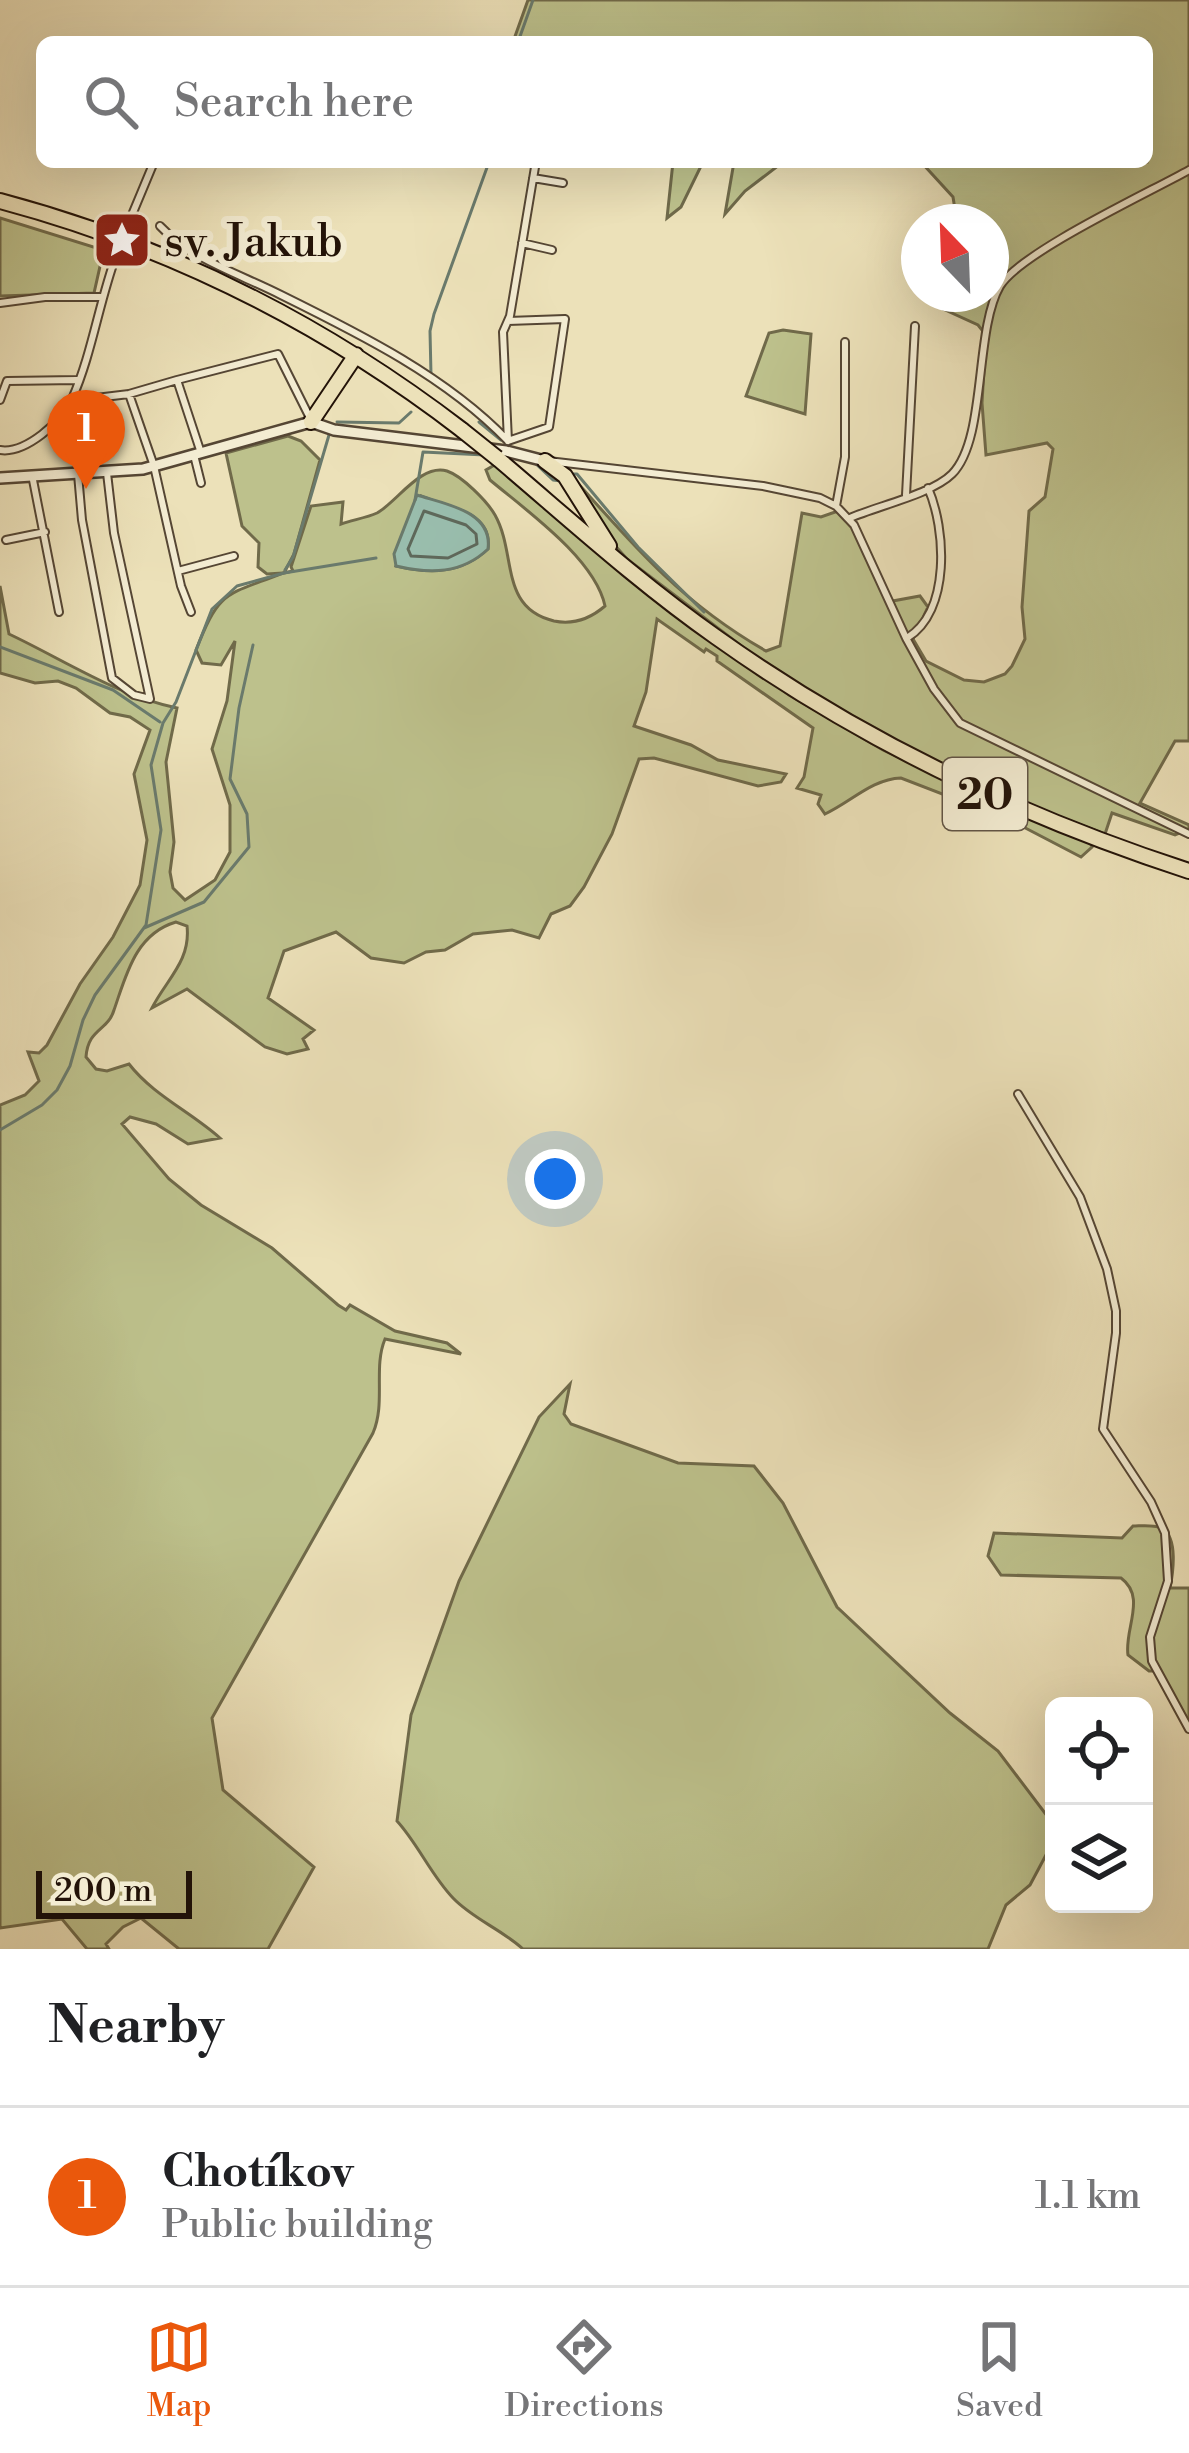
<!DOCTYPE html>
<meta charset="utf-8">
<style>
:root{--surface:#fff;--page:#f6f6f6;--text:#202124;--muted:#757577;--line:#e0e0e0;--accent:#ea580c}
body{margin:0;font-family:"Libre Bodoni",serif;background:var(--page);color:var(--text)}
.controls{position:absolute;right:36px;bottom:36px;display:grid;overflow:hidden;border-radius:18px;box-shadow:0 12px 48px #0002}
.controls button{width:108px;height:108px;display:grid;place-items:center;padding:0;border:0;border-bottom:3px solid var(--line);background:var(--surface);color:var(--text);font:60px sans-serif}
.compass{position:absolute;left:901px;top:204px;width:108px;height:108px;border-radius:50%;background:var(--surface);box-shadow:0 12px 48px #0002;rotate:337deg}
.scale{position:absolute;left:36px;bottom:30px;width:156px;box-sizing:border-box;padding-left:12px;border:6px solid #231308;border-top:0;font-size:33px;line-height:42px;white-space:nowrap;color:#231308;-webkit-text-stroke:9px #f3ecd2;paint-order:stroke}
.you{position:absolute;left:555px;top:1179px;width:42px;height:42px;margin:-30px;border:9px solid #fff;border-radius:50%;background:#1a73e8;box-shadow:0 0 0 18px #1a73e833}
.badge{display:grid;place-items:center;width:78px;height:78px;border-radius:50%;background:var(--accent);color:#fff;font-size:39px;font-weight:700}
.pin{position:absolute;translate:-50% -99px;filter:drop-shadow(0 3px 6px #0008)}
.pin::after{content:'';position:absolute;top:63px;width:42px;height:36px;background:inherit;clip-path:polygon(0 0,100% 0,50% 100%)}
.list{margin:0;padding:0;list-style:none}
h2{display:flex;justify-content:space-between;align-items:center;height:156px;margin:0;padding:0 48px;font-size:51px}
h2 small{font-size:39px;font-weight:400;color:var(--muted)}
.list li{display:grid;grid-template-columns:78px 1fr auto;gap:36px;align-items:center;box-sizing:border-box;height:180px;padding:0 48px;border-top:3px solid var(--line)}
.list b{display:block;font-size:45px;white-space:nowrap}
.list p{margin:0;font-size:39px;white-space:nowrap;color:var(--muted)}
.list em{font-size:39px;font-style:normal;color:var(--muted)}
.icon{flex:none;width:66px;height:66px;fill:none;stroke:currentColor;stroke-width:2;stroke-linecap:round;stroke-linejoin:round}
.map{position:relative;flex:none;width:1189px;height:1949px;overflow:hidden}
.search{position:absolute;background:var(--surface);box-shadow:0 12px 48px #0002;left:36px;right:36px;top:36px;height:132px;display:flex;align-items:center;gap:30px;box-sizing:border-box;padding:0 42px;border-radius:18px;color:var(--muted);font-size:45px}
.sheet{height:336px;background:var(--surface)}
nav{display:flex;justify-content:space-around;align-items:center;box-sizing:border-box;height:168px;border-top:3px solid var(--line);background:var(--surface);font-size:33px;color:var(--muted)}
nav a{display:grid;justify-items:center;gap:6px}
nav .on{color:var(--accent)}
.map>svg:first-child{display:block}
</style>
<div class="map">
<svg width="1189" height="1949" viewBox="0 0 1189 1949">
<rect width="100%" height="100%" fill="#ece1b9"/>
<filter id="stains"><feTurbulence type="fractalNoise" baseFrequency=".00167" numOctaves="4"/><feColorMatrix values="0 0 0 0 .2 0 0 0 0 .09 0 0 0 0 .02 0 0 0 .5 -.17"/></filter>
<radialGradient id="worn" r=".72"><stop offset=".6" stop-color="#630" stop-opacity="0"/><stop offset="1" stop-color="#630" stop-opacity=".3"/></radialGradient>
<path fill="#bdc18c" stroke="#706a4a" stroke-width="3" fill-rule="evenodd" d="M528,0H1189V741H1175L1140,803L1189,825V829L1175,835L1112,813L1105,834L995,793L794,686L627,559L611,541L576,481C637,550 684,604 766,651L780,646L802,513L821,517L838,511C863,531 874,573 887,602L920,596L928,607L913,639L926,661L964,680L984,682L1005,674L1012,666L1025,639L1022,607L1029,511L1045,497L1053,449L1047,443L986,455L982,403L986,335L978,325L932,304L944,294H991V222H957L953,197L921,162H1147V42H513Z
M673,162H703L681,207L667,218Z
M734,162H783L745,191L725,214Z
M0,218L100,249L103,253L94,293L0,296Z
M783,330L811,334L805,414L746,396L769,333Z
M288,436L301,441L320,460L294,554L284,573L293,571L291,567L311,506L343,502L341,524C352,520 366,518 377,513C396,503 421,463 447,471C462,476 487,501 495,515C517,554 499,608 554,621C574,625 590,619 605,606C595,559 527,511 490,480L486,470L498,463L644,586L789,695L883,750L991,802L1089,839L1092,847L1081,857L1010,820L901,778C872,779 851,802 825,814L818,804L821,795L797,788L804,777L813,728L717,661V656L706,649L704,652L657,619L646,692L634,726L691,745L718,760L786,774L781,782L758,786L654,758L639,759L612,834L584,887L570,906L551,914L539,938L512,930L473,934L445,950L426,952L404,963L371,958L336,932L284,951L268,998L314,1030L303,1039L308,1049L287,1054L265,1047L187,989L152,1008C166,980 191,961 187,926L176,922C135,934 126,976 114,1010C108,1031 88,1028 86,1057L96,1069L107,1071L129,1064C153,1095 191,1112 220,1138L188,1144L156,1124L130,1117L122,1124L169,1179L201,1205L272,1248L338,1305L346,1310L350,1305L395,1331L447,1343L461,1354L385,1339C373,1368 386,1403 373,1433L212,1718L223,1790L314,1867L268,1949H179L141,1918L123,1927L106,1944L109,1949H87L62,1919L0,1928V1105L25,1095L39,1081L28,1052L39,1053L47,1045L80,984L113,937L140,885L147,840L134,774L150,730L130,717L110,713L76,688L58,681L35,683L0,673V586L9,634C64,660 118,696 177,708L166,762L174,842L170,872L173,888L185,900L215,880L230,852V805L212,749L227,701L235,641L221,665L202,663L196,650C220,589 225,596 283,573L267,574L258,567L259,543L242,526L226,453ZM421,496C449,508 493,511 488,549C461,574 430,574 396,566Z
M570,1384L564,1414L571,1424L678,1463L754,1466L783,1503L837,1607L950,1713L998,1751L1054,1825V1854L1046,1855L1030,1885L1006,1905L988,1949H523C501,1929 473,1919 453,1898C431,1875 418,1844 397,1821L411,1715L459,1581L539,1417Z
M1133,1526C1141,1526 1157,1524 1163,1529C1178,1539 1173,1573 1170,1588H1189V1725L1159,1671H1149L1128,1655C1124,1629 1147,1597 1121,1578L1001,1575L988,1556L994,1533L1122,1538Z"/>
<path fill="#99beae" stroke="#6a7a6c" stroke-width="3" d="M417,495C445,504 493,511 488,549C462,574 430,574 396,566L394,554Z"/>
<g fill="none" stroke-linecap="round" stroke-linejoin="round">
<path stroke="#5e685b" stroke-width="3" d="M424,511L466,525L476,534L477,544L448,558L411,556L408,549Z"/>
<path stroke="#6a7a6c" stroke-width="3" d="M518,42L533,0
M431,375L430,331L434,314L489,162
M337,422L399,423L411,412
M479,422L501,440
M535,463L553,480L561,481
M570,474H577L638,547L704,612
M415,500L423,452L485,455
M285,570L293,557L329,435
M0,647L113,690L160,722
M144,928L204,902L249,847L247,814L230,779L239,708L253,645
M0,1130L42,1105L57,1090L70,1066L83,1020L95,995L146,925L161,830L151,765L163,723L176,702L212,609L237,586L284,573L376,558"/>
<g stroke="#554634" stroke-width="10">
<path id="minor" d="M533,178L563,183
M129,222L154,162
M160,226C192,260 240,274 281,295C360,334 447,377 508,441
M522,243L552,250
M0,303L45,297H101
M177,380L278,354L310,418
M129,394L154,466L181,586L191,612
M0,400L7,381L77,380
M71,401L129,394L177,380L201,453
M508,441L503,332L510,316L535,167
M508,441L549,427L565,319L508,321
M0,450C25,454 62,422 72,399C92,354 99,302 116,256
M194,455L201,483
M548,461L763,486L820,498L836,506L854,525L906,638L934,689L960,723L1189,834
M78,474L82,520L112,678L134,695L150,699L114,533L107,473
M32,475L59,612
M906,495L915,326
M836,506L845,457V342
M850,518C877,506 932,494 952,474C987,439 974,331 1000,286C1021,252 1148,193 1189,170
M6,540L45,532
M178,571L234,556
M907,638C951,611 946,529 928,488
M1018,1094L1080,1197L1107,1269L1116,1311V1333L1103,1429L1151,1502L1165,1533L1168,1581L1150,1637L1152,1661L1189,1729"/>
</g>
<g stroke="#554634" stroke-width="14">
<path id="tertiary" d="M0,478L143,469L311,422L334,430L506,451L545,461"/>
</g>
<g stroke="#231308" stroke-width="18">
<path id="primary" d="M0,201C169,246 324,324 462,430
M311,422L356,355
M497,458C569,519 639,583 716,637C862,741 1019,816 1189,871
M545,461L565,476L609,546"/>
</g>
<use href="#minor" stroke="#f3ecd2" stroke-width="6"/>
<use href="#tertiary" stroke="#f3ecd2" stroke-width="9"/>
<use href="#primary" stroke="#ece1b9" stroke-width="14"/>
<g stroke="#231308" stroke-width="18" stroke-linecap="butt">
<path id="primary-bridge" d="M462,430L497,458"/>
</g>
<use href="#primary-bridge" stroke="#ece1b9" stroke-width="14"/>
</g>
<defs>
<g id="sight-square" transform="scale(3)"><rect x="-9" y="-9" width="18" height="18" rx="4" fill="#8f2418" stroke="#f3ecd2"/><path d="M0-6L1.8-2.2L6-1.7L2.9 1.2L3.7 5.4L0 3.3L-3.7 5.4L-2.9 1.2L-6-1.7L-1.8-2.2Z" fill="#fff"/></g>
</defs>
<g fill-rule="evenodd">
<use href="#sight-square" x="122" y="240"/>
</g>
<g text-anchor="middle" stroke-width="12" stroke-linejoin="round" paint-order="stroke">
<rect fill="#f3ecd2" stroke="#615445" stroke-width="3" x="943" y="758" width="84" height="72" rx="9"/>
<g font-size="42" font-weight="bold" fill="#231308">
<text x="985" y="809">20</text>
</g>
<g font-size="45" fill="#231308" stroke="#f3ecd2" text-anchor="start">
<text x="164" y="256">sv. Jakub</text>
</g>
</g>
<rect width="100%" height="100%" filter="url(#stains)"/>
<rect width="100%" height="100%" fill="url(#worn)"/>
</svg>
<div class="controls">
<button><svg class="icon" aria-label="locate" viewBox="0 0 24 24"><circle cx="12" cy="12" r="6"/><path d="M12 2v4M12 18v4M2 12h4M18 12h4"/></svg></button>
<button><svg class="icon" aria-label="layers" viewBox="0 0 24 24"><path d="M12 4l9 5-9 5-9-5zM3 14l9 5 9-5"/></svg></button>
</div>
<svg class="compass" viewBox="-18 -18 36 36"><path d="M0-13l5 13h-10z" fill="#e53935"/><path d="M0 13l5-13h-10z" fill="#757577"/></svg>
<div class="scale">200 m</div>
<div class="you"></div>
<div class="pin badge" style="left:86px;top:489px">1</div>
<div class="search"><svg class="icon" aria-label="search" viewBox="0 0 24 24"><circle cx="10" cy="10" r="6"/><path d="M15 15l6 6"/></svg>Search here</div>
</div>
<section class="sheet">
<h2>Nearby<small></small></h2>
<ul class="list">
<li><span class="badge">1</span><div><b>Chotíkov</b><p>Public building</p></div><em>1.1 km</em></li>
</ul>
</section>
<nav>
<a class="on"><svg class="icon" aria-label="map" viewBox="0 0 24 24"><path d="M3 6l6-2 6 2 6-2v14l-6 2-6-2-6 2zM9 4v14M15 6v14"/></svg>Map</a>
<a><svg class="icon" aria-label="directions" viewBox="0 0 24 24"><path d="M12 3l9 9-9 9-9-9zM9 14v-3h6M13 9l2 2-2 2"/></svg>Directions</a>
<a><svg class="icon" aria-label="saved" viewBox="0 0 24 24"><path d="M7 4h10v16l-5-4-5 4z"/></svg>Saved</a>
</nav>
